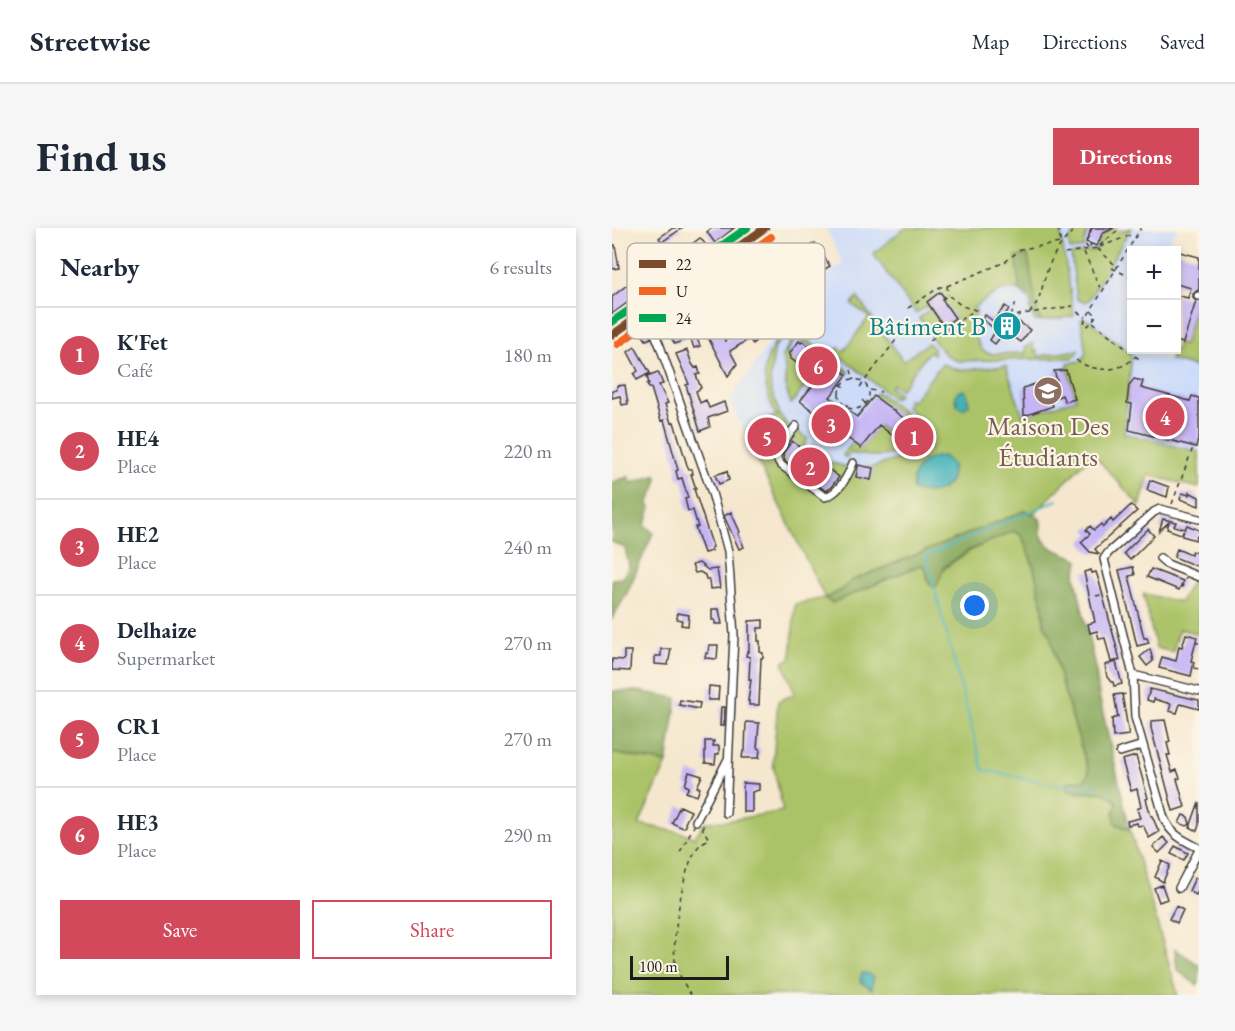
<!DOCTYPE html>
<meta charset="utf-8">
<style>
:root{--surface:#fff;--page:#f6f6f7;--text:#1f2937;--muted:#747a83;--line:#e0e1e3;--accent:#d1495b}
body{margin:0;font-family:"EB Garamond",serif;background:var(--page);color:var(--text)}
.controls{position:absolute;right:18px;top:18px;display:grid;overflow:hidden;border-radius:0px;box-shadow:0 3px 9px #0003}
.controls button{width:54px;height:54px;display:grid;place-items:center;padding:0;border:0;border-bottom:2px solid var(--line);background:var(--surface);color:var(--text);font:30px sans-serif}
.scale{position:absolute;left:18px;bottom:15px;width:99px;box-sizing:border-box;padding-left:6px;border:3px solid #1c1c1c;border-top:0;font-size:16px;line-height:21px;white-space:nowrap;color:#1c1c1c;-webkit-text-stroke:4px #fcf5e5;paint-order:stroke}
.you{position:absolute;left:363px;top:378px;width:21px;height:21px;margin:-15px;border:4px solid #fff;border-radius:50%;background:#1a73e8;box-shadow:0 0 0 9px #1a73e833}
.badge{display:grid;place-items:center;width:39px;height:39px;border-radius:50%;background:var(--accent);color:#fff;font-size:20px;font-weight:700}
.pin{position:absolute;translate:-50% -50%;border:3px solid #fff;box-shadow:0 2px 6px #0006}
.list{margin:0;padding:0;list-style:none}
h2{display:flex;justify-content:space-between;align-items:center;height:78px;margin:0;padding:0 24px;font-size:26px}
h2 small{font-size:20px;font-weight:400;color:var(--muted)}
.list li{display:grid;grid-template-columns:39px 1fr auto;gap:18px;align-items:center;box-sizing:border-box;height:96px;padding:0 24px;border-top:2px solid var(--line)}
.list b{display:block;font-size:22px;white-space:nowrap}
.list p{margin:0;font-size:20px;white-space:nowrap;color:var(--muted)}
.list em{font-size:20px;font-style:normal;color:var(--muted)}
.actions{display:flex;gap:12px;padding:18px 24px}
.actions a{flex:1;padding:14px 0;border:2px solid var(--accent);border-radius:0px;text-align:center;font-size:21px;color:var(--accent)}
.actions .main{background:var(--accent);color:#fff}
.map{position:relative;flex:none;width:587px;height:767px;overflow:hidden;border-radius:0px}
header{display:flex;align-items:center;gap:36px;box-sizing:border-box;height:84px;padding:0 30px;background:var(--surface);border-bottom:2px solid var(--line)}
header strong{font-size:28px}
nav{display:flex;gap:33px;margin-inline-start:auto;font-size:21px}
.intro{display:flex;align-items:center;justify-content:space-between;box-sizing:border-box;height:144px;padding:0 36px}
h1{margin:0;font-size:42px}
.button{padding:15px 27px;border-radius:0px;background:var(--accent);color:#fff;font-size:21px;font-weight:700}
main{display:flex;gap:36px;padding:0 36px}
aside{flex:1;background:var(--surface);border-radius:0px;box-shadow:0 3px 9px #0003}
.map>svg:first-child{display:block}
</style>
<header>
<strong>Streetwise</strong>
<nav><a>Map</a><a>Directions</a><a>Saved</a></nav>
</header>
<div class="intro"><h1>Find us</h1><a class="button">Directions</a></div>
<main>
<aside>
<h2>Nearby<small>6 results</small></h2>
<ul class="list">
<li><span class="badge">1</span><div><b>K'Fet</b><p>Café</p></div><em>180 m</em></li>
<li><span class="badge">2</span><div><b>HE4</b><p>Place</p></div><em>220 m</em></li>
<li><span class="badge">3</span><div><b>HE2</b><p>Place</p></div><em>240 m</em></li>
<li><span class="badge">4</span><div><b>Delhaize</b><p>Supermarket</p></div><em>270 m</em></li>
<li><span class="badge">5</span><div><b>CR1</b><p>Place</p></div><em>270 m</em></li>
<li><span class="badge">6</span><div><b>HE3</b><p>Place</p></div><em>290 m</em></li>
</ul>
<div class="actions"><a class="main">Save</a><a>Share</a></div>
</aside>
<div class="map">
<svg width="587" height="767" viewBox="0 0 587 767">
<rect width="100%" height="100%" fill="#fcf5e5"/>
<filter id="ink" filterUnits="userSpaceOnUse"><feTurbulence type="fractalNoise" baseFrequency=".0167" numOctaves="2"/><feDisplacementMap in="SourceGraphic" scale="12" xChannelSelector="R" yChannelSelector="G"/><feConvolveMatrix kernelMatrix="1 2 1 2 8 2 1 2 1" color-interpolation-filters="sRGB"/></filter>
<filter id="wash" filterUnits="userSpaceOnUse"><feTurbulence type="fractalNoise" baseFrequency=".008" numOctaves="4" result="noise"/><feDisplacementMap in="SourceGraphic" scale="24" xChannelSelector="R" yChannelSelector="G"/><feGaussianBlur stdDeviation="1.35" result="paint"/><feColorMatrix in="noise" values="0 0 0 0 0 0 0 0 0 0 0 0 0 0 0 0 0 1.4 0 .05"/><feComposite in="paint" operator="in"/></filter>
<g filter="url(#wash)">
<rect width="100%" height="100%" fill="#f5e7ce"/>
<path fill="#ccdbfa" d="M214,0H567L549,22H520V122L587,140V224L512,205L490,217L422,286L412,283L213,370L117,173L172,95L162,83L231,35Z"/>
<path fill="#abc368" stroke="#647042" stroke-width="1.5" d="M293,0H448L462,88L429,93L425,84L415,27L404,29L408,63C390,57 375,70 361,80L365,83L362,91L357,94L369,121L375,125L381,126L414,125L413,120L421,115L422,123H425L426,128L467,122L464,128L459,130L346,133C328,128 317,104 307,90L319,81L330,96L333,97L343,90L329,71L332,69L329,65L315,74L317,77L304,85L261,26Z
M467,0H477L472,14V20L458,22L456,13Z
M502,0H505L507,4L519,0L477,72L471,74L465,71L459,27L484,22L490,6Z
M587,65V140L558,132L561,122H564L565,115L572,117Z
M245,69L291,133L316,115L321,120L322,126L317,123L288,162L281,156L278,159L287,167L281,170L223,124L227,119L232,123L257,89L240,76Z
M469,91L476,92L520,126L512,205L587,224V260L537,247L528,278L481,226L422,286L412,283L239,353L228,363L213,371L220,375L308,337L313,339L317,355C341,330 369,315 403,303L410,308L422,340L431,381L432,397L438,406L449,453L477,544L473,552L459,553L465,565C480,565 497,561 505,575L502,585L504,595L518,602L566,767H0V525L55,535L27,596L75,606L82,610L93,594L114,593L171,583L161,535L166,473L183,466L171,434L179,430L183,376L213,370L136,213L161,188H169L174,196L196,211L191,219L194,222L201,217L204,223L217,234L238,240L261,239L318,221L314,213L315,198L294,179L296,171L300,173L330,136L347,142L394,138L411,188L464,171L456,143V135L469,133L474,125Z
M198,97L209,105L206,109L191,103L172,108L163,118L158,151L159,162L168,186L166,187L163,186C148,150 148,136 170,104Z
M186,108L174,125L202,147L179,176L174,161L173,139L170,128L181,110Z
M189,109L193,110L237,144L235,147L191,113L189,115L187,113Z
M265,165L268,166L312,200L308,205L305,203L306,201L262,169Z
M266,197L293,218C280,231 256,229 239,225L234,230L231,227L241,214L249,220Z
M580,353L587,356V406L567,401L561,424L544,420L531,366L568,374Z"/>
<path fill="#88a95c" stroke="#52623c" stroke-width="1.5" d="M416,27L425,84L429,93H423L417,80L420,79L417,71L408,63L404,29Z
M45,247L44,258L36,276L39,280L33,297L41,305L15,365L0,391V351L11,350L17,338L13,320L0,314V254L17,249L19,255Z
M412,283L422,286L428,291C430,296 428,301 429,306C433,322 454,325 466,331L467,334L463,347L484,444L487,468L518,602L504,596L502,585L505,575C495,559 472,566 455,562L454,555L459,553L473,552L477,544L449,453L438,406L432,397L431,381L422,340L410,308L402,303L356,323L332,339L325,358L322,359L317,355L313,339L308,337L220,375L213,370L228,363L239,353Z
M0,463H26L65,470L55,535L0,525Z
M563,721L587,737V755L585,757L565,742Z"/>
<path fill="#42b2b9" stroke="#2f676a" stroke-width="1.5" d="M352,162L355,165L357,177L351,181L345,177V173L343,172L345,164Z
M331,228L340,236C343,262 322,269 301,262C298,242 311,229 331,228Z
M250,745L257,746L261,749L260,761L251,756L248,752Z"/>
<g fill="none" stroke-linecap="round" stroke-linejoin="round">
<path stroke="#42b2b9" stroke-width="2" d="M445,272L314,328L371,542C408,549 446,561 485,557"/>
</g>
<g id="blocks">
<path fill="#c6b5f5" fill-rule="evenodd" d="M61,0H70L50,14L47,10Z
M100,0H122L103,15L95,4Z
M480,0H502L490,6L485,18L474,14Z
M88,10L95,18L91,25H88L72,36L65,27L68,25L65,21L69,18L72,22Z
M203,15L218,38L207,45L204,40L195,46L189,37L197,31L191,22Z
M0,17H3L7,40L0,41Z
M564,23L587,29V61L581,66V70L584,73L571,115L564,113V67L576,70L579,60L564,56Z
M43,39L50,49L0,86V69L15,57L16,59L20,57Z
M118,60L149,105L141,116L137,111L118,123L125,136L116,148L83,84ZM110,72L129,100L113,113L97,81Z
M328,64L332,69L330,71L343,90L333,97L330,96L315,74Z
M393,78L397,81L392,88L401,94L403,91L418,102L409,114L393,103L383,116L378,112L384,102L370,91L373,87L381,93Z
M67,86L81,100L88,118L82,120L78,109L63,116L55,104L49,106L44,92L52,88L55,94Z
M34,99L39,110L34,112L28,103Z
M187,113L189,115L190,113L235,147L218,169L245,189L262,168L306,201L305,203L308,205L297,218L295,216L294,218L267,197L249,220L226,203L218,214L216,213L214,215L202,205L203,203L201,201L210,190L188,173L206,151L178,130L179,128L177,126Z
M23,119L38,145L25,152L22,146L26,143L16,124Z
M75,122L80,136L83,140L86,139L88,146L84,147L89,160L84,163L88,175L94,172L97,180L112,174L115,183L96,190L98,199L88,203L74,157L77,156L64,126Z
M454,142L463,171L453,174L450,167L439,172L441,178L412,188L411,160L432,153L433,156L445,152L442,143Z
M46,144L51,156L47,157L56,175L53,176L59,195L62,194L75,237L77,241H80L81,246H79L84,261H82L101,319L99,320L100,323L92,325L83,299H86L81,282L76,283L73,271L76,270L70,250L66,251L64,243L66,242L52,192L49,193L39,160H37L35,156H37L35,148Z
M522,151L531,153L529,160L578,173L580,168L587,170V208L584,219L517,202L520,176L515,175L517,157Z
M13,157L16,176L10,177L8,168L0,170V163L5,162V158Z
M164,192L174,200L158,220L143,209L152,197L157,201Z
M180,213L227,249L219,259L214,263L173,233L171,225Z
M246,237L261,240L259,252L244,249Z
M115,243L117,252L107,256L103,247Z
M538,252L557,259L555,269L535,262Z
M577,264L587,269V278L568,271L570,265L577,267Z
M519,277L525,283L483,321L487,326L478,324L469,314L478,306L474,302L478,298L482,302L489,296L491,299L499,291L501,294Z
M119,284L128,304L126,305L132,319L127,321L112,288Z
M551,291L564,294L562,298L573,301L575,297L587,302V309L585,308L584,312L570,308L572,303L569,306L555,301L557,294L547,303Z
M536,301L542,308L518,332L512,325Z
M565,321L579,327L580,323L587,326V339L562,329Z
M87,335L96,342L105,341L108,360L98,361L97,351H94L93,347L88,344L83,345L80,337Z
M521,339L523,347L517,348L532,410H535L537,415L525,418L507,342Z
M539,341L571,353L567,362L535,349Z
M479,342L480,345L484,344L487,353L508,432L499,434L493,410L487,411L485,403L478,405L476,396L483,394L472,344Z
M100,381H107L110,396H103V392H100Z
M65,385L77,387L76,398L69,397L70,392L65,391Z
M151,392V400H146V413H148V424L151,425V430H149L147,477H137V473H136L139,452H137L138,429L134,428L135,423L137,424V393Z
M574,406L585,409L579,433L582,434L579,448L547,440L550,429L564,433L567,418L570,419Z
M97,417H106L105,431L93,430L94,425H96Z
M49,421H59L56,437L43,436V428H49Z
M538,421L541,433L535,438L528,429Z
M12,423H19L18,443L0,442V431L12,432Z
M504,434L510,456L502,458L501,454H499L495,449L493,437Z
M97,458L107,459L106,472H96Z
M538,461L587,472V481L568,476L565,485L557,483L559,476L542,471L541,474L535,472Z
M510,466L517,507L501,509L500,491L506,489L502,467Z
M68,472L88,475L87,481L67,477Z
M109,479H113L112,498H108Z
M553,492L558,514L555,515L558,527H555L560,544L565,542L568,550L565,551L573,579L561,583L539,500V493Z
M134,494L147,495L145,520L148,521L147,530H130L131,523H133Z
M93,513H102L101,518H107V526H104L103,536L93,535Z
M524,528L536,570L534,571L539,588H540L547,604L537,610L531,597L526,598L525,595L516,597L515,593L528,590L525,581L529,579L525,561L519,563L510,532Z
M77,544L90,548L85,559L88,560L85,568L74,564L77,559L73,557Z
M131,555L147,556V562L140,564V584H131Z
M587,574V597L585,603L578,599Z
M68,578L79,583L73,595L74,598L71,600L60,595Z
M571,587L576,589L578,596L575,598L567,595Z
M551,609L557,615L547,625L541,619Z
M563,618L576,625L572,632L559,626Z
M550,633L558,637L551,654L543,649Z
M583,650L587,651V661L584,667L577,663Z
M550,657L555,671L547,674L542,660Z
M564,678L571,682L565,695L557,691Z"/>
</g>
</g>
<g filter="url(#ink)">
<use href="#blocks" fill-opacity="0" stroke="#3d3a37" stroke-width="1.5"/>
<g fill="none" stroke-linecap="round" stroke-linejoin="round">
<g stroke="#3d3a37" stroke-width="10">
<path id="minor" d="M586,68H587
M34,84L48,118L100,265L116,323L122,407L114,585
M184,198L166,221L165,231L169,237L213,269C227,265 236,248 241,235
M587,291L548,281L542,284L496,325L492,331L521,447L523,489L552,590C559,607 571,612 587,620
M548,330L555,336L587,349
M521,447L587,463
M508,524L531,517
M84,593L116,531
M567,660L587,622"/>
</g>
<g stroke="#3d3a37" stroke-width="11">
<path id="major" d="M0,107L153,0"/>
</g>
<path stroke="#3d3a37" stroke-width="1.5" stroke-dasharray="4.5 4.5" stroke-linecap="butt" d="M447,0L448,14
M479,0L473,16L477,22L479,16
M472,24L488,60
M453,25L485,20L506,2
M502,36L485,20L519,7
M500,40L520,50
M335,58L393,34L409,21L449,15
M330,72L336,67L350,78L367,83
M296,80L328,59L335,58L336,67
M479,83L485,87L476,98L472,96L473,92L529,0
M465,84L474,89
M417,85C430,73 430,54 437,38C443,22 452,12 464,0
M399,88L405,71
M164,90L170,87
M396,90L411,86L461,78
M481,94L527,131
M318,112L363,82
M464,132C483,145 508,145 524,128
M239,142L242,152
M227 166a15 15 0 1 1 30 0a15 15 0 1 1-30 0Z
M228,156L235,161
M248,159L284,112
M258,162L269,164
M250,172L255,177
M233,180L237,174
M560,276L580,222L585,219
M569,358L570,359L574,350
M484,368L493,366
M584,415H587
M582,440L587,441
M509,467L515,466
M68,624L82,598
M79,767C73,757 65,745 63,733C60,709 71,637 86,619C89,615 93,613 97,611L91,602V594"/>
<use href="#minor" stroke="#fff" stroke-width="7"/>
<use href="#major" stroke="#f9bc8a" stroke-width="8"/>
<g stroke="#fcf5e5" stroke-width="12">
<path id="bus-1" d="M0,107L153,0"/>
</g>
<g stroke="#fcf5e5" stroke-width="12">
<path id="bus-2" d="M6,116L159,9"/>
</g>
<g stroke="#fcf5e5" stroke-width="12">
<path id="bus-3" d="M0,94L135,0"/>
</g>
<use href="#bus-1" stroke="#7a4b2a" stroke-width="8"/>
<use href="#bus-2" stroke="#f26522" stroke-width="8"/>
<use href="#bus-3" stroke="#00a651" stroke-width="8"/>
</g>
</g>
<defs>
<g id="building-disc" transform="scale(1.5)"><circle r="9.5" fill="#0f9aa8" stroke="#fcf5e5"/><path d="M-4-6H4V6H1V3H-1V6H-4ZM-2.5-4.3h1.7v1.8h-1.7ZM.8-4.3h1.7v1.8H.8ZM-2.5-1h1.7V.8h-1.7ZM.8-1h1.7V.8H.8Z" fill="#fff"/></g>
<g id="school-disc" transform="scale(1.5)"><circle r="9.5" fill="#8d6e63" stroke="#fcf5e5"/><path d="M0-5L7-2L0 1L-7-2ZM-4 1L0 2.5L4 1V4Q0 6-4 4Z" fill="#fff"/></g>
</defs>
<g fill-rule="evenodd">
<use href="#building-disc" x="395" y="98"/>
<use href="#school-disc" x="436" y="163"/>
</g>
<g text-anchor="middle" stroke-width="4.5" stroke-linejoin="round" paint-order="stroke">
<g font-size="27" fill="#0d838f" stroke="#fcf5e5" text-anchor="end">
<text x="374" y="107">Bâtiment B</text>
</g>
<g font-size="27" fill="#785e54" stroke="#fcf5e5">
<text x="436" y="207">Maison Des<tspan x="436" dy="31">Étudiants</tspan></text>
</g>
</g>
<rect x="15" y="15" width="198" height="96" rx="9" fill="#fcf5e5" stroke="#b9b4a9" stroke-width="1.5"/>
<rect x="27" y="32" width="27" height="8" fill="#7a4b2a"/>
<rect x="27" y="59" width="27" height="8" fill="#f26522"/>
<rect x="27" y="86" width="27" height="8" fill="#00a651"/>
<g font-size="16" fill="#1c1c1c">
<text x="64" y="42">22</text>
<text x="64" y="69">U</text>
<text x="64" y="96">24</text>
</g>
</svg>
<div class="controls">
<button>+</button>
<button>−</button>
</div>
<div class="scale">100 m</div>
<div class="you"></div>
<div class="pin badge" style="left:302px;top:209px">1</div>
<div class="pin badge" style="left:198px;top:239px">2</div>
<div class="pin badge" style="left:219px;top:196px">3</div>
<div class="pin badge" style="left:553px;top:189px">4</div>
<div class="pin badge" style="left:155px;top:209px">5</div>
<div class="pin badge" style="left:206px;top:138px">6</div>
</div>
</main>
